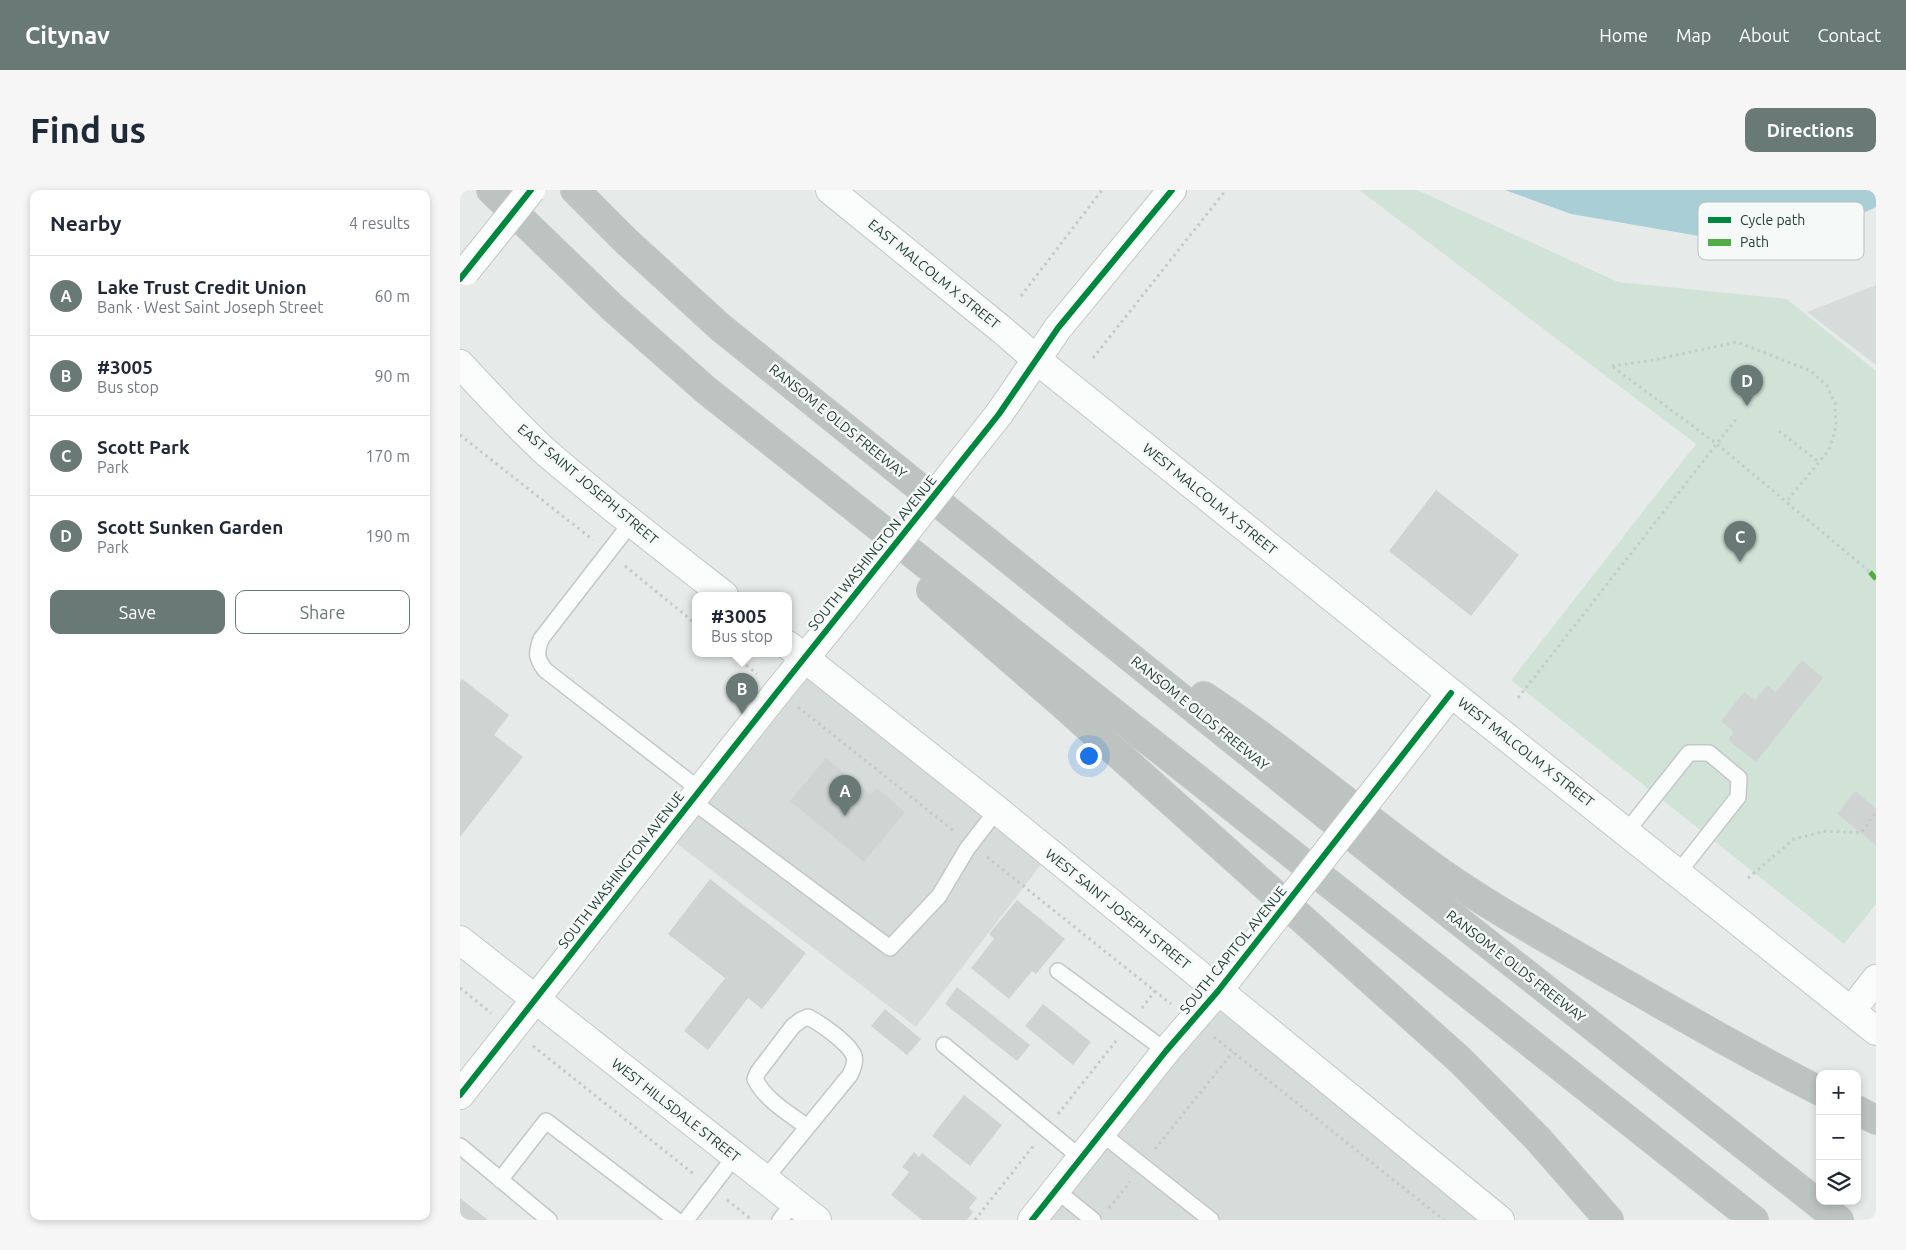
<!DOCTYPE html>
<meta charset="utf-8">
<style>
:root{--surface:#fff;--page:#f6f6f7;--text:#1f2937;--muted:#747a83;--line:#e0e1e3;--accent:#697a76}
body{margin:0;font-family:Ubuntu,sans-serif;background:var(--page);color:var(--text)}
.controls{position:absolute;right:15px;bottom:15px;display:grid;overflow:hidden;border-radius:10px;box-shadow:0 2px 8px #0003}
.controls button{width:45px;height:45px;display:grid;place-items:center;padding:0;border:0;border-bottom:1px solid var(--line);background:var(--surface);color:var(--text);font:25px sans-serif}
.you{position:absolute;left:628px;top:565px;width:18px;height:18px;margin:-12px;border:4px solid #fff;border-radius:50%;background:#1a73e8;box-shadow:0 0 0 8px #1a73e833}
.badge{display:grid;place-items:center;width:32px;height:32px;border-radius:50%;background:var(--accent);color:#fff;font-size:16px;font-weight:700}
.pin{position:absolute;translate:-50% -41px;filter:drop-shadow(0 1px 2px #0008)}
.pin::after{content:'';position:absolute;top:26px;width:18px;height:15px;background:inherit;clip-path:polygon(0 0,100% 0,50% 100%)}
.popup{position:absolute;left:232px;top:402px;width:100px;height:65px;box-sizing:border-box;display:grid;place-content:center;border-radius:10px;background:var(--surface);filter:drop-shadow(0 1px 4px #0005);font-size:16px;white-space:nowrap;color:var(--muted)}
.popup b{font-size:19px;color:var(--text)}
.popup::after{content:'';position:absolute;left:50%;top:100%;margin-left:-10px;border:10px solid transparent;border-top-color:var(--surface)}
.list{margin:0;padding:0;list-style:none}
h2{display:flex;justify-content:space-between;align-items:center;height:65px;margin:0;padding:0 20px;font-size:21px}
h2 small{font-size:16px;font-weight:400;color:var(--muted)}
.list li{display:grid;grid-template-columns:32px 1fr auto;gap:15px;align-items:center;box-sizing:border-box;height:80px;padding:0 20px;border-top:1px solid var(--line)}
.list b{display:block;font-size:19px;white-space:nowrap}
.list p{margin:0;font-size:16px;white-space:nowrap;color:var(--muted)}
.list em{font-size:16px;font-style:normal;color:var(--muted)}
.actions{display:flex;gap:10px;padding:15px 20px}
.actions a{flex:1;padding:11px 0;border:1px solid var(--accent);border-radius:10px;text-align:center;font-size:18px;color:var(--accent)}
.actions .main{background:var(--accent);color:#fff}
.icon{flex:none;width:28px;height:28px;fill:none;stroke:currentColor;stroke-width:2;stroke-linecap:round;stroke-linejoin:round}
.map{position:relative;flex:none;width:1416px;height:1030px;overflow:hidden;border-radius:10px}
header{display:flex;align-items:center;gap:30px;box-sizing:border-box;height:70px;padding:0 25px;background:var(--accent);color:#fff}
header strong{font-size:24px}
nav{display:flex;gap:28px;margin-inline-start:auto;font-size:18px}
.intro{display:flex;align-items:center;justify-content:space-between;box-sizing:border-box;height:120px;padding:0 30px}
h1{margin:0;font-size:35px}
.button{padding:12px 22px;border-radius:10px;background:var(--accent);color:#fff;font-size:18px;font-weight:700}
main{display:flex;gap:30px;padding:0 30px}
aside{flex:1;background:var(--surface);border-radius:10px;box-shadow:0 2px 8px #0003}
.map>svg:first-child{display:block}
</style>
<header>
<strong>Citynav</strong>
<nav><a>Home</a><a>Map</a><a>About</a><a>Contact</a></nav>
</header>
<div class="intro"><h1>Find us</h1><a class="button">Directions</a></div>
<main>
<aside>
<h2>Nearby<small>4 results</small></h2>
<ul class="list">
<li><span class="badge">A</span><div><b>Lake Trust Credit Union</b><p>Bank · West Saint Joseph Street</p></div><em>60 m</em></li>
<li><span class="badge">B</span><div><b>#3005</b><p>Bus stop</p></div><em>90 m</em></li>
<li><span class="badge">C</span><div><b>Scott Park</b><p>Park</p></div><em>170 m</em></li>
<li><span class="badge">D</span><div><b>Scott Sunken Garden</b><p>Park</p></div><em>190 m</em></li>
</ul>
<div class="actions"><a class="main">Save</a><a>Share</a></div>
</aside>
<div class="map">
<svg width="1416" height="1030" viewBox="0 0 1416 1030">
<rect width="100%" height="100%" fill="#e6ebe9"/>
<path fill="#d5dcd9" d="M1416,95V175L1347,122Z
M347,489L586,668L456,837L216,653Z
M758,801L1045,1030H576Z"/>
<path fill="#d1e3d7" d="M899,0H957L1158,92L1327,109L1416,181V714L1384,754L1051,490L1236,254Z"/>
<path fill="#aaced6" d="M1045,0H1416V17L1362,43L1239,46L1111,24Z"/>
<path fill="#cfd4d2" d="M976,300L1059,365L1011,426L929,361Z
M1342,470L1363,488L1296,572L1268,550L1274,542L1261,531L1284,502L1295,510L1307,495L1316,502Z
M2,489L49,525L34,545L63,567L0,647V492Z
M366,568L411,605L417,598L445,622L404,672L330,611Z
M1395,601L1416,618V655L1377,624Z
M250,689L346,763L302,819L288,808L248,860L224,841L265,788L208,744Z
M557,710L605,749L576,784L572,781L549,809L511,778L534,749L529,744Z
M497,797L570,855L557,871L485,814Z
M583,814L631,852L613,875L565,836Z
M425,819L461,849L447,865L411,836Z
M504,905L542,935L510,976L472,946Z
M454,962L459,967L462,963L517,1008L509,1018L513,1022L507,1030H462L431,1005L449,982L442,977Z
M0,1008L28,1030H0Z"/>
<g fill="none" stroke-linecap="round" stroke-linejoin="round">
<g stroke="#c3c8c6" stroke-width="18">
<path id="lane" d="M171,333L81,449C76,463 76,468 85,480L240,600
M231,610L430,758L479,706L507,659L537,620
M1167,641L1229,563H1249L1279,588L1278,607L1218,683
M598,781L706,861
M484,855L621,968
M641,943L751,1030
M0,956L89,1030
M305,989L390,885C393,879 396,872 394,866C389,853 360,833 348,827L341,830L333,836L298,882L295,889C305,910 330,924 347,937
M40,990L86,931L216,1030
M596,1000L633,1030
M226,1030L275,966
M320,1030L334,1012"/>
</g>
<g stroke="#c3c8c6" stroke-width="30">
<path id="street" d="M0,750L357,1030
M1391,821L1416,789"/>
</g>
<g stroke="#c2c8c6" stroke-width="30">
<path id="secondary" d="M370,0L541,139L577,170L991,503L1416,841
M0,174C29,205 57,236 88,264C145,313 205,359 264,405
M539,224L598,138L712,0
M328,455L537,620L1040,1030
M933,578L991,503
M0,905L318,501L384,420
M572,1030L706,861L758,801L805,741"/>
</g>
<g stroke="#c2cac8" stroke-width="30">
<path id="highway" d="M31,0L153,118L246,200L1294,1030
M115,0L166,51L260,137L957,698L1379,1030
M471,400L601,513L1000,870L1078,949L1149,1030
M744,506C826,560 900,625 980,682C1034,720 1092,751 1148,784C1218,824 1288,865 1360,901
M1397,920L1416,930"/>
</g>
<path stroke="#c2cbc8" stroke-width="3" stroke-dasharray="2.5 4" stroke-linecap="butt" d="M561,106L642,0
M633,168L766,0
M1152,176L1194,170L1277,152L1351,181L1367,196L1375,213L1376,237L1369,260L1326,312
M1153,177L1257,254L1410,382
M1319,241L1359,272
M0,245L133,350
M165,376L236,434
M271,463L297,484
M1058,508L1277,228
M338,517L494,641
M527,667L711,814
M1288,688L1334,649L1366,641L1401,643L1416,622
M0,798L31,823
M682,818L695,801
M754,847L984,1030
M73,856L235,985
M598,924L656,851
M695,959L773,862
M267,1010L292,1030
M649,1018L670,992
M515,1030L574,955"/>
<use href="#lane" stroke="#fbfcfc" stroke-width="15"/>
<use href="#street" stroke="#fbfcfc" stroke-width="28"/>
<use href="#secondary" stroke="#fbfcfc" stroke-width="28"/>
<use href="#highway" stroke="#bcc3c1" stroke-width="28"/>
<g stroke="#c2c8c6" stroke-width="30" stroke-linecap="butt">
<path id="secondary-bridge" d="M6,81L71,0
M384,420L539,224
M805,741L933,578"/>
</g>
<use href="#secondary-bridge" stroke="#fbfcfc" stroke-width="28"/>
<path stroke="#53ad46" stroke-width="5" stroke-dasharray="10 5" stroke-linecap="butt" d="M1410,382L1416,389"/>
<g stroke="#f5f9f7" stroke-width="9">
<path id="cycleway" d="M0,89L71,0
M0,905L318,501L539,224L598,138L712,0
M572,1030L706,861L758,801L805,741L991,503"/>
</g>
<use href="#cycleway" stroke="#00873e" stroke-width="6"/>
</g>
<g text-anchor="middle" stroke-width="5" stroke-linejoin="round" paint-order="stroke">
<g font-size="14" fill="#253d38" stroke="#f5f9f7">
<text transform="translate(474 84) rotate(39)" y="5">EAST MALCOLM X STREET</text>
<text transform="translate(378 231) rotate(39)" y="5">RANSOM E OLDS FREEWAY</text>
<text transform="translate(128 294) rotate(40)" y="5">EAST SAINT JOSEPH STREET</text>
<text transform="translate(750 309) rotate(39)" y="5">WEST MALCOLM X STREET</text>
<text transform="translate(412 363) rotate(-51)" y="5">SOUTH WASHINGTON AVENUE</text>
<text transform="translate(740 523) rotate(39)" y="5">RANSOM E OLDS FREEWAY</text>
<text transform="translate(1066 562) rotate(38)" y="5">WEST MALCOLM X STREET</text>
<text transform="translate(161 680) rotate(-52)" y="5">SOUTH WASHINGTON AVENUE</text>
<text transform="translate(658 719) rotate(39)" y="5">WEST SAINT JOSEPH STREET</text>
<text transform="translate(773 760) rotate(-51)" y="5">SOUTH CAPITOL AVENUE</text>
<text transform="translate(1056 776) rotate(38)" y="5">RANSOM E OLDS FREEWAY</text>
<text transform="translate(216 920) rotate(38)" y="5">WEST HILLSDALE STREET</text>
</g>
</g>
<rect x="1238" y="12" width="166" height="58" rx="8" fill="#f5f9f7" stroke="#b7c1be" stroke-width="1"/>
<rect x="1248" y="27" width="23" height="6" fill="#00873e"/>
<rect x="1248" y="49" width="23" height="7" fill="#53ad46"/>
<g font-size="14" fill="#253d38">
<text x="1280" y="35">Cycle path</text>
<text x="1280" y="57">Path</text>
</g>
</svg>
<div class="controls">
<button>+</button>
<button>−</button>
<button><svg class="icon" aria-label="layers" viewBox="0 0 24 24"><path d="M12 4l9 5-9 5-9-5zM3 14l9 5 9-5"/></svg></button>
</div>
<div class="you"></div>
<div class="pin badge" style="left:385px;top:626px">A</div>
<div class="pin badge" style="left:282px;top:524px">B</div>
<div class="popup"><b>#3005</b>Bus stop</div>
<div class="pin badge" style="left:1280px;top:372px">C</div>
<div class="pin badge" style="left:1287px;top:216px">D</div>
</div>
</main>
